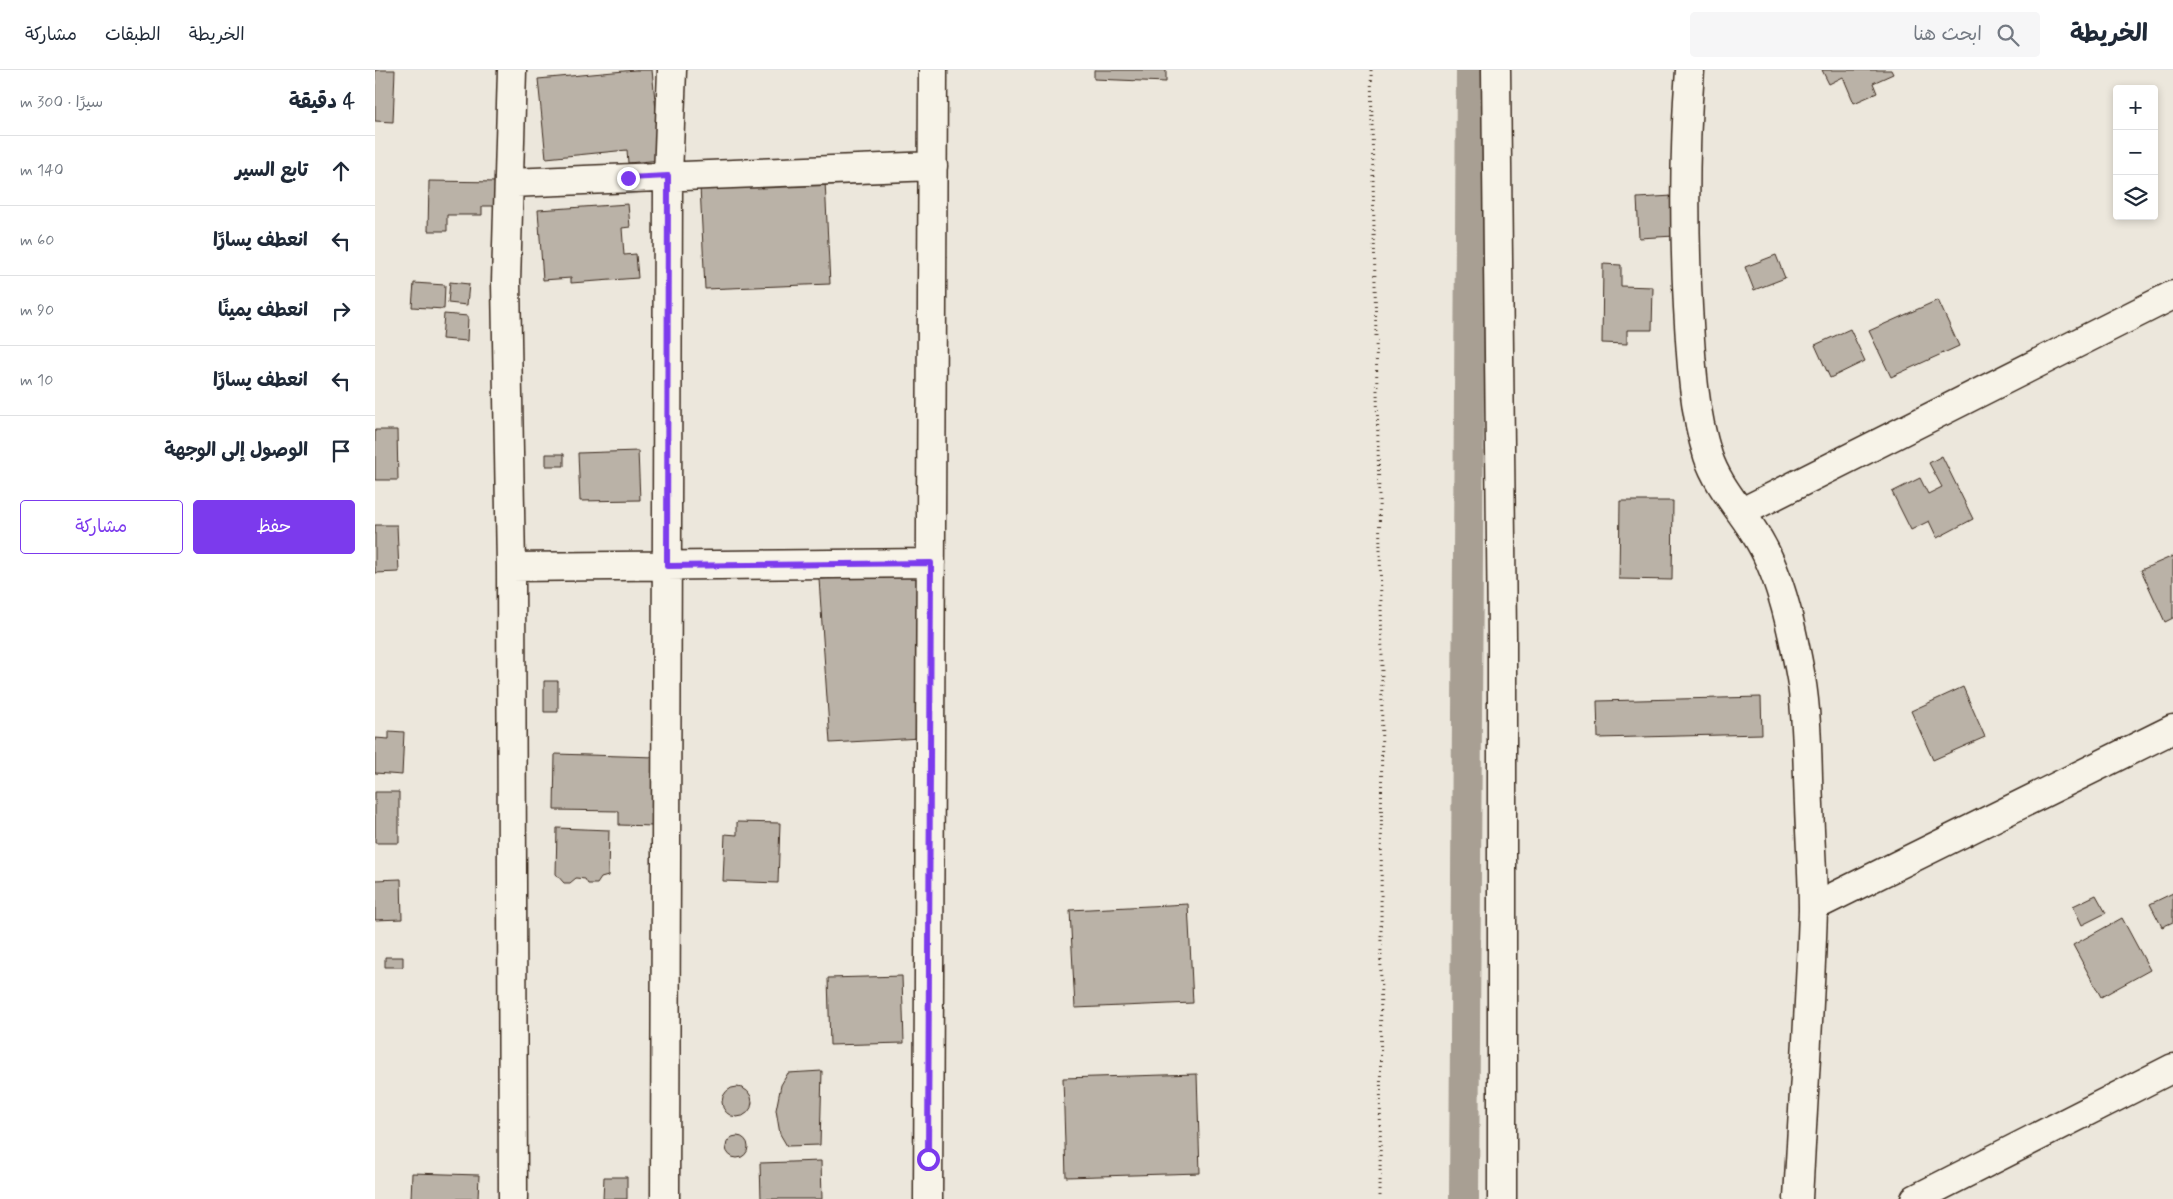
<!DOCTYPE html>
<html lang="ar">
<meta charset="utf-8">
<style>
:root{--surface:#fff;--page:#f6f6f7;--text:#1f2937;--muted:#747a83;--line:#e0e1e3;--accent:#7c3aed}
body{margin:0;font-family:Mynerve,"Playpen Sans Arabic",sans-serif;background:var(--page);color:var(--text);direction:rtl}
.controls{position:absolute;right:15px;top:15px;display:grid;overflow:hidden;border-radius:5px;box-shadow:0 2px 8px #0003}
.controls button{width:45px;height:45px;display:grid;place-items:center;padding:0;border:0;border-bottom:1px solid var(--line);background:var(--surface);color:var(--text);font:25px sans-serif}
.stop{position:absolute;width:15px;height:15px;margin:-11px;border:4px solid #7c3aed;border-radius:50%;background:#fff}
.stop.end{background:#7c3aed;border-color:#fff;box-shadow:0 1px 5px #0008}
.list{margin:0;padding:0;list-style:none}
h2{display:flex;justify-content:space-between;align-items:center;height:65px;margin:0;padding:0 20px;font-size:21px}
h2 small{font-size:16px;font-weight:400;color:var(--muted)}
.list li{display:grid;grid-template-columns:32px 1fr auto;gap:15px;align-items:center;box-sizing:border-box;height:70px;padding:0 20px;border-top:1px solid var(--line)}
.list b{display:block;font-size:19px;white-space:nowrap}
.list em{font-size:16px;font-style:normal;color:var(--muted)}
.actions{display:flex;gap:10px;padding:15px 20px}
.actions a{flex:1;padding:11px 0;border:1px solid var(--accent);border-radius:5px;text-align:center;font-size:18px;color:var(--accent)}
.actions .main{background:var(--accent);color:#fff}
.icon{flex:none;width:28px;height:28px;fill:none;stroke:currentColor;stroke-width:2;stroke-linecap:round;stroke-linejoin:round}
.map{position:relative;flex:none;width:1798px;height:1129px;overflow:hidden;direction:ltr}
header{display:flex;align-items:center;gap:30px;box-sizing:border-box;height:70px;padding:0 25px;background:var(--surface);border-bottom:1px solid var(--line)}
header strong{font-size:24px}
nav{display:flex;gap:28px;margin-inline-start:auto;font-size:18px}
.search{width:350px;height:45px;background:var(--page);display:flex;align-items:center;gap:12px;box-sizing:border-box;padding:0 18px;border-radius:5px;color:var(--muted);font-size:19px}
main{display:flex}
aside{flex:1;background:var(--surface)}
.map>svg:first-child{display:block}
</style>
<header>
<strong>الخريطة</strong>
<div class="search"><svg class="icon" aria-label="search" viewBox="0 0 24 24"><circle cx="10" cy="10" r="6"/><path d="M15 15l6 6"/></svg>ابحث هنا</div>
<nav><a>الخريطة</a><a>الطبقات</a><a>مشاركة</a></nav>
</header>
<main>
<div class="map">
<svg width="1798" height="1129" viewBox="0 0 1798 1129">
<rect width="100%" height="100%" fill="#ece7dc"/>
<filter id="ink" filterUnits="userSpaceOnUse"><feTurbulence type="fractalNoise" baseFrequency=".02" numOctaves="2"/><feDisplacementMap in="SourceGraphic" scale="10" xChannelSelector="R" yChannelSelector="G"/><feConvolveMatrix kernelMatrix="1 2 1 2 8 2 1 2 1" color-interpolation-filters="sRGB"/></filter>
<g filter="url(#ink)">
<g fill="none" stroke-linecap="round" stroke-linejoin="round">
<path stroke="#a89f93" stroke-width="30" d="M1089,1129L1096,0"/>
</g>
<path fill="#bab2a7" stroke="#3b2a1e" d="M0,0H20L18,52L0,51Z
M260,0H277L286,90L253,93L252,80L171,88L163,9Z
M719,0H791V12L719,9Z
M1447,0H1516L1518,4L1498,13L1502,23L1479,33L1468,7L1454,14Z
M54,111L125,112L124,136H107V145H72V161H53Z
M450,111L455,214L330,219L325,116Z
M1298,126L1300,166L1264,168L1262,128Z
M253,134L255,157L247,158L249,185L261,184L263,208L196,213V208L168,210L163,140Z
M1401,185L1410,208L1379,220L1370,197Z
M1228,194L1246,195V216L1278,217L1277,260H1252V274L1227,273Z
M75,212L94,214L92,235L73,233Z
M39,213L70,215L69,239L37,237Z
M1563,230L1584,276L1516,307L1494,261Z
M69,244L93,246L92,271L67,269Z
M1475,259L1490,291L1455,308L1440,275Z
M0,360H22L23,410H0Z
M263,381L265,430L205,431L203,383Z
M171,384H189V396H171Z
M1567,386L1598,449L1562,468L1554,451L1536,460L1517,422L1545,408L1553,424L1567,417L1554,393Z
M1245,431H1298L1297,510L1244,509Z
M0,455H22L24,502L0,503Z
M1798,486V548L1790,552L1766,500Z
M545,503L546,668L455,673L444,509Z
M169,611H183V642H169Z
M1588,617L1610,667L1558,690L1536,641Z
M1386,627L1387,664L1223,668L1222,631Z
M14,661L29,662L27,705L0,703V668L14,669Z
M180,684L280,687L278,756L244,755V741L179,740Z
M0,722H24V773H0Z
M362,752L405,753L403,813L348,811L350,764L362,765Z
M182,758L234,760L233,806L226,808L222,814H213L210,809L201,808L195,813H189L181,804Z
M26,809L27,849L0,850V810Z
M1798,823V852L1787,857L1775,834Z
M1721,825L1731,843L1707,855L1698,836Z
M813,834L818,933L700,938L695,840Z
M1747,848L1775,900L1726,927L1698,875Z
M10,887H28V897H10Z
M527,906L529,973L455,975L453,908Z
M447,1001L445,1075L412,1076L405,1064L401,1040L406,1015L413,1003Z
M822,1004L825,1103L691,1107L688,1008Z
M347 1032a15 15 0 1 1 30 0a15 15 0 1 1-30 0Z
M351 1077a11 11 0 1 1 22 0a11 11 0 1 1-22 0Z
M446,1091L447,1129H386L385,1093Z
M37,1103L104,1105L103,1129H36Z
M229,1107H252V1129H228Z"/>
<g fill="none" stroke-linecap="round" stroke-linejoin="round">
<g stroke="#3b2a1e" stroke-width="31">
<path id="minor" d="M137,0L131,212L136,497L138,1129
M1121,0L1127,566V1129
M1315,0C1309,79 1309,158 1313,237C1316,287 1318,339 1333,386C1343,417 1368,442 1384,470C1407,509 1418,564 1426,608C1433,650 1432,693 1434,735C1435,770 1438,805 1438,840C1435,936 1428,1033 1423,1129
M135,113L558,96
M1367,442L1798,225
M136,497L556,493
M1438,837L1798,659
M290,1129L293,106L297,0
M553,1129L558,0
M1540,1129L1798,998"/>
</g>
<path stroke="#3b2a1e" stroke-width="3" stroke-dasharray="1 4" stroke-linecap="butt" d="M996,0L1007,587L1005,1129"/>
<use href="#minor" stroke="#f7f3e8" stroke-width="28"/>
</g>
</g>
<g fill="none" stroke-linecap="round" stroke-linejoin="round" filter="url(#ink)">
<path stroke="#7c3aed" stroke-width="6" d="M253,108L293,106L292,496L556,493L553,1089"/>
</g>
</svg>
<div class="controls">
<button>+</button>
<button>−</button>
<button><svg class="icon" aria-label="layers" viewBox="0 0 24 24"><path d="M12 4l9 5-9 5-9-5zM3 14l9 5 9-5"/></svg></button>
</div>
<div class="stop" style="left:553px;top:1089px"></div>
<div class="stop end" style="left:253px;top:108px"></div>
</div>
<aside>
<h2>4 دقيقة<small>سيرًا · 300 m</small></h2>
<ul class="list">
<li><svg class="icon" aria-label="ahead" viewBox="0 0 24 24"><path d="M12 20V5M6 11l6-6 6 6"/></svg><div><b>تابع السير</b></div><em>140 m</em></li>
<li><svg class="icon" aria-label="left" viewBox="0 0 24 24"><path d="M17 20v-9H6M10 6l-5 5 5 5"/></svg><div><b>انعطف يسارًا</b></div><em>60 m</em></li>
<li><svg class="icon" aria-label="right" viewBox="0 0 24 24"><path d="M7 20v-9h11M14 6l5 5-5 5"/></svg><div><b>انعطف يمينًا</b></div><em>90 m</em></li>
<li><svg class="icon" aria-label="left" viewBox="0 0 24 24"><path d="M17 20v-9H6M10 6l-5 5 5 5"/></svg><div><b>انعطف يسارًا</b></div><em>10 m</em></li>
<li><svg class="icon" aria-label="arrive" viewBox="0 0 24 24"><path d="M6 21V4h12l-3 4 3 4H6"/></svg><div><b>الوصول إلى الوجهة</b></div></li>
</ul>
<div class="actions"><a class="main">حفظ</a><a>مشاركة</a></div>
</aside>
</main>
